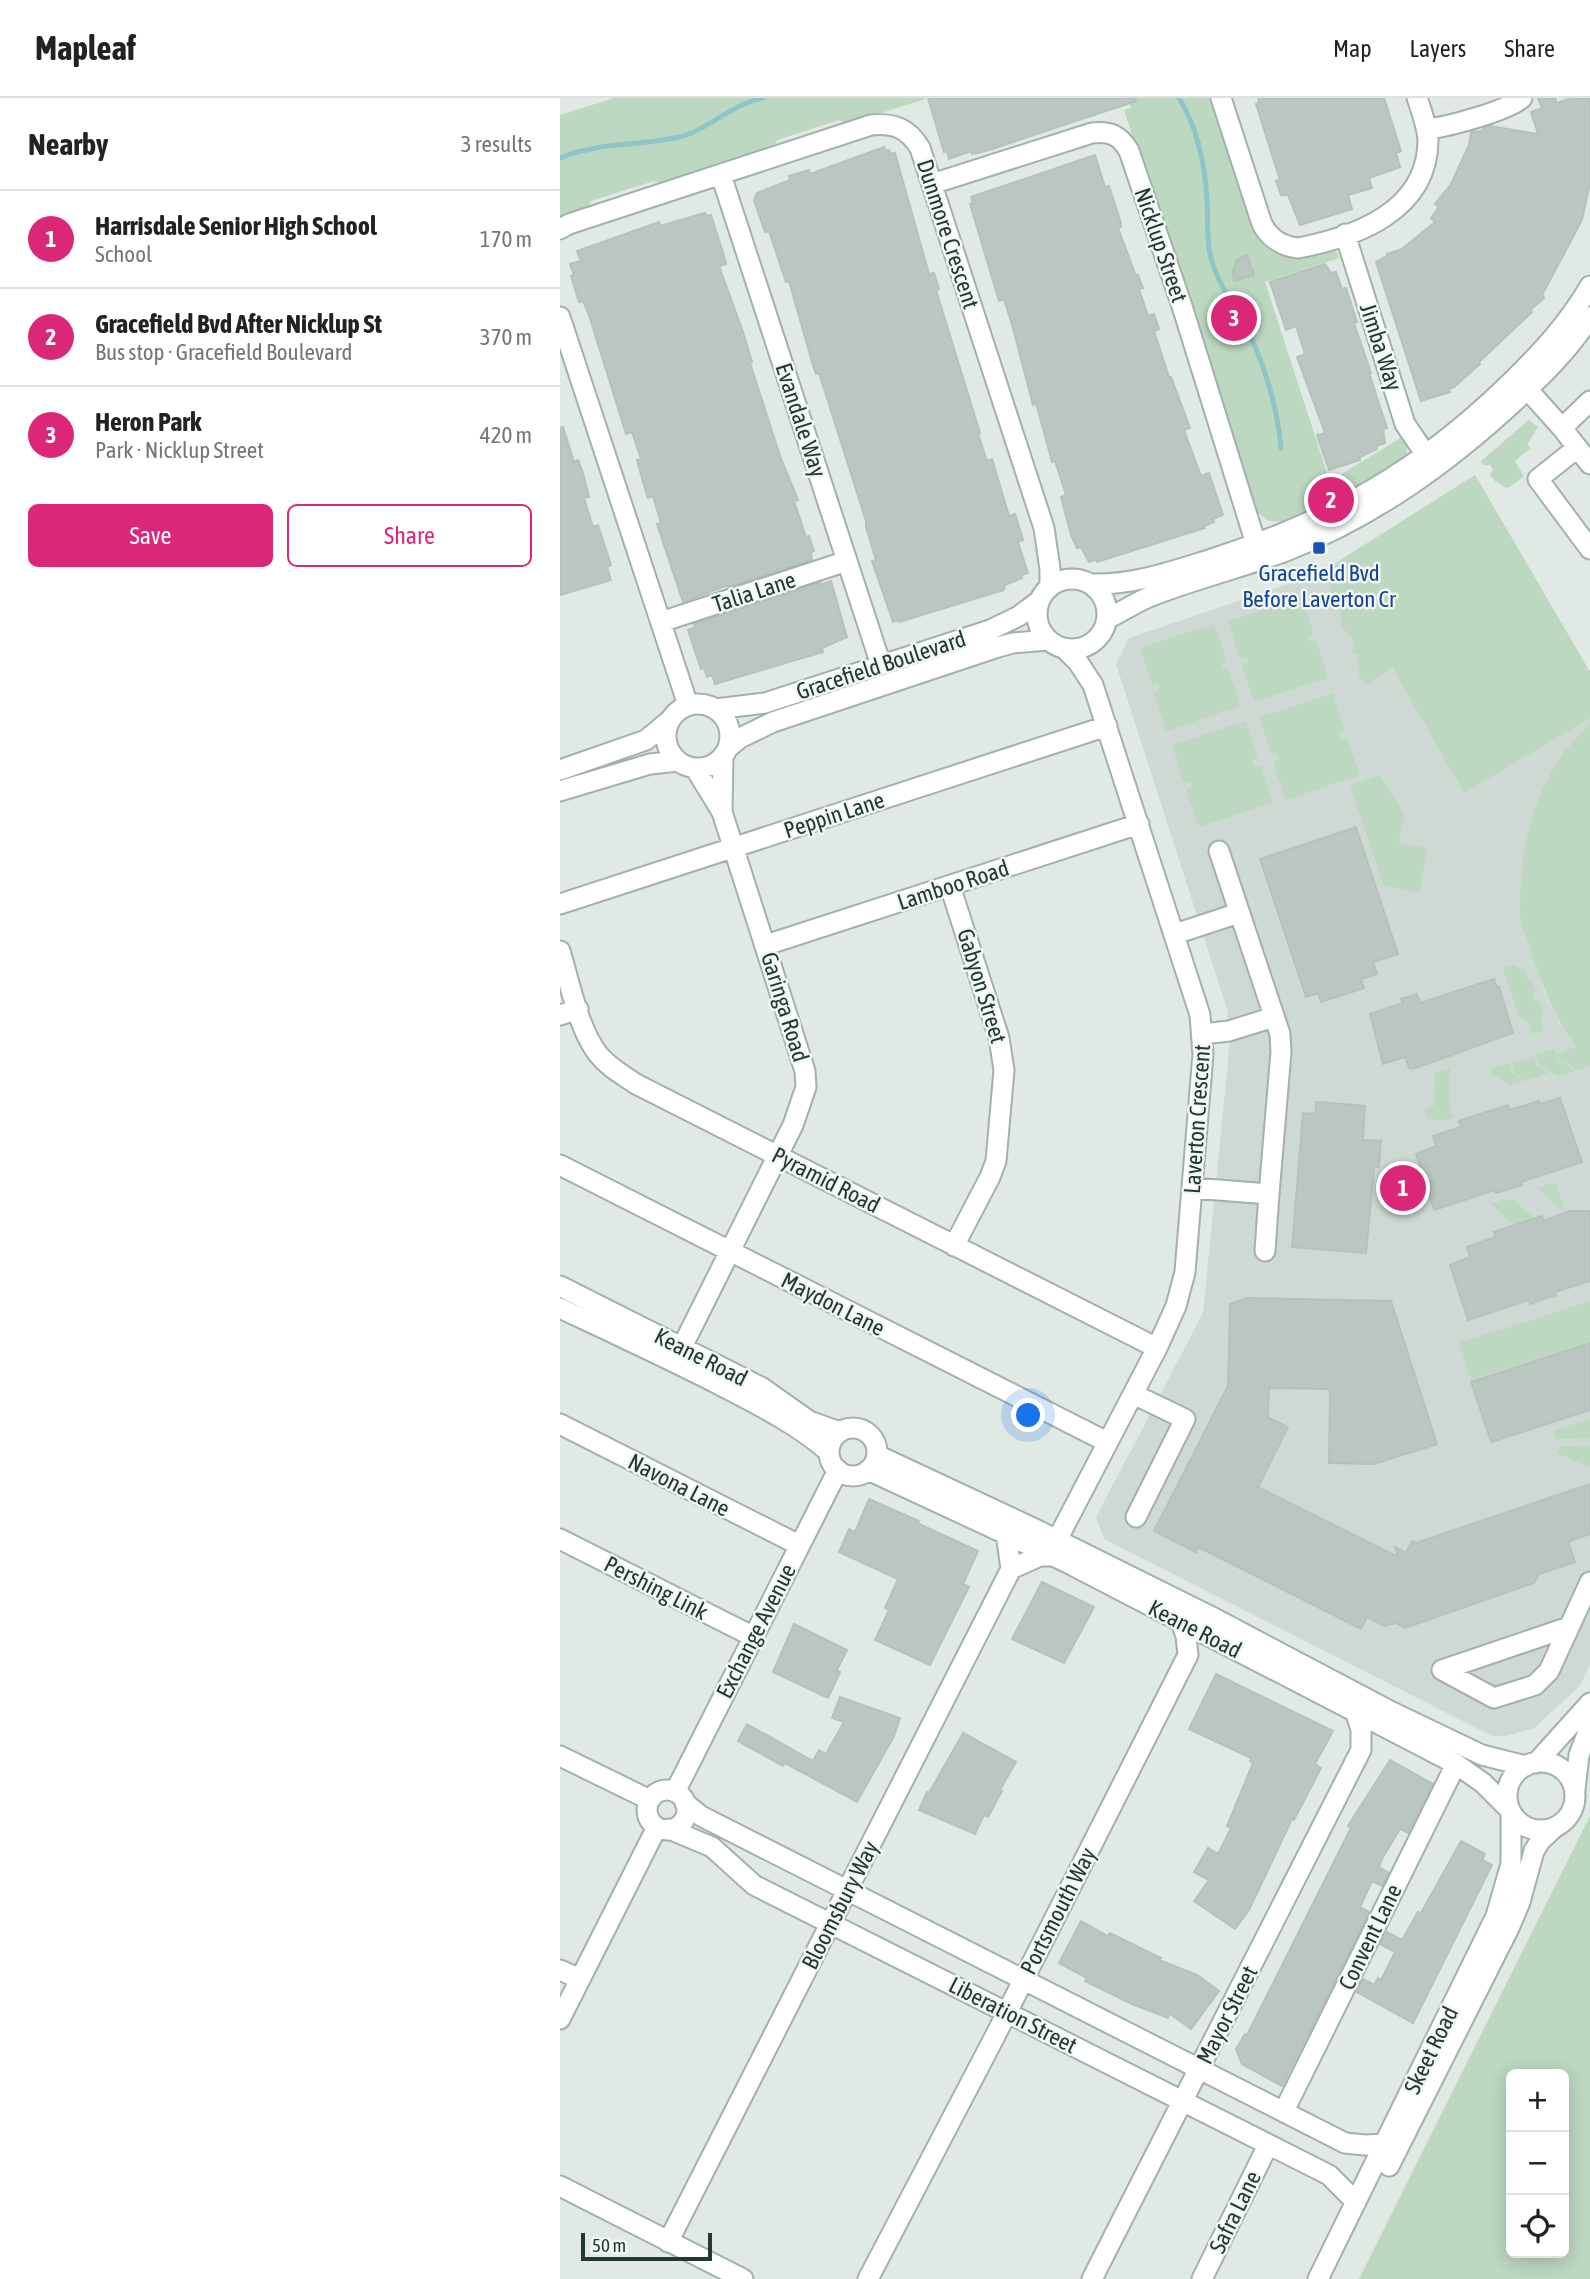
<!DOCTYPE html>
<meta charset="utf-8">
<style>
:root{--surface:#fff;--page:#f6f6f6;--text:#222;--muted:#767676;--line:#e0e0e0;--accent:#db2777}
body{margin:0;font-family:"Asap Condensed",sans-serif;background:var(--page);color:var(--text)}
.controls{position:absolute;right:21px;bottom:21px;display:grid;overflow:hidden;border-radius:10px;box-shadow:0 4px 18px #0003}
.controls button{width:63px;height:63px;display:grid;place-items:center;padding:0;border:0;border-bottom:2px solid var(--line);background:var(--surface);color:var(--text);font:35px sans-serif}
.scale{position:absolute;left:21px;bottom:18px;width:131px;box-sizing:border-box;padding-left:7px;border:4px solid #233830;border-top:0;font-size:19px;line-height:24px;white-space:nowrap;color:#233830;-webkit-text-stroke:5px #f1f7f3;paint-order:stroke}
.you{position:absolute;left:469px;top:1318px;width:24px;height:24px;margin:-18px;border:5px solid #fff;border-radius:50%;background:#1a73e8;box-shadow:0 0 0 10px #1a73e833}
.badge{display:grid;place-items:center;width:46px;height:46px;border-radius:50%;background:var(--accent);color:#fff;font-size:23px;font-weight:700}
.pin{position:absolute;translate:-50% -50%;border:4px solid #fff;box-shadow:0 2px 7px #0006}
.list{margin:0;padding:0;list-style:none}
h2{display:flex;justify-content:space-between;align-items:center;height:91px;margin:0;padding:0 28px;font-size:30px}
h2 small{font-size:23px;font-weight:400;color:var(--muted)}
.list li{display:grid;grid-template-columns:46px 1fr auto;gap:21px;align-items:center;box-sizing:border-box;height:98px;padding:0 28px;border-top:2px solid var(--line)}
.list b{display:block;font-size:26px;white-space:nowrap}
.list p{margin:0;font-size:23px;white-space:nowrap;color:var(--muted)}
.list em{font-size:23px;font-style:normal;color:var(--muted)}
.actions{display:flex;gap:14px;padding:21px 28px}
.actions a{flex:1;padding:16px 0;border:2px solid var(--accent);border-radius:10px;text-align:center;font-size:24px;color:var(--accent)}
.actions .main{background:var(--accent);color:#fff}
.icon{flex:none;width:38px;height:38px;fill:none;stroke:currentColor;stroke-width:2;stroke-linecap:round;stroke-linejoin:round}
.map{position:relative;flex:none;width:1030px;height:2181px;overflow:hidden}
header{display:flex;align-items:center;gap:42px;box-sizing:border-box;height:98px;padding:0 35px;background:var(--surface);border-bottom:2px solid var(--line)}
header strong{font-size:33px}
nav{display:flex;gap:38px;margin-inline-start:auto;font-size:24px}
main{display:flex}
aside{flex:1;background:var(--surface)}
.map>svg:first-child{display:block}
</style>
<header>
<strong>Mapleaf</strong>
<nav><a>Map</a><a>Layers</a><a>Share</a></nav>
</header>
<main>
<aside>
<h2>Nearby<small>3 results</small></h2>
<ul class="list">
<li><span class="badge">1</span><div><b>Harrisdale Senior High School</b><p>School</p></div><em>170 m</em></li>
<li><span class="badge">2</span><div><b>Gracefield Bvd After Nicklup St</b><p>Bus stop · Gracefield Boulevard</p></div><em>370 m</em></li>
<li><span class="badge">3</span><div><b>Heron Park</b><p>Park · Nicklup Street</p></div><em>420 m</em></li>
</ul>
<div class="actions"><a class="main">Save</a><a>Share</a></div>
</aside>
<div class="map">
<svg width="1030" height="2181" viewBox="0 0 1030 2181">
<rect width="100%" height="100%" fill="#e1e9e5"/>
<path fill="#cfd9d4" d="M915,377L1030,574V625L1010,646L964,757L960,818L984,893L1000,926L1030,965V1566L1020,1588L974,1630L947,1638H932L544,1441L536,1419L643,1215L670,942L667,911L556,566L569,540L758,476Z"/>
<path fill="#bcd8c1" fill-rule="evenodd" d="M54,0H365V1L287,26L279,22L217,42L213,50L102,86L94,83L31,103L27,111L0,119V17Z
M568,0H651L696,136C712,168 744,158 771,150L777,154L779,160L705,184L769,381L780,377L842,339L847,346L846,359L805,389L728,424L708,423L696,413L564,12L571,10Z
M969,322L978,329L967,347L971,350L955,363L964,378L950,389L946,390L935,383L930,376L933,372L930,367H923L921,363Z
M915,377L1030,574V620L904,695L832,569L809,586L799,579L797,556H792L794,544L781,528L780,506L770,492L769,473L777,487L782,484L773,467Z
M742,499L754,536L748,538L750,544L756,542L768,580L694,604L682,567L688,565L687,559L680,561L668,523Z
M654,526L667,563L661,565L663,572L668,571L680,608L606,633L593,595L600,592L598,586L592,587L580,550Z
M773,595L785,632L779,635L782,641L787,640L800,677L726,702L713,664L719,662L717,655L711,656L699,619Z
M686,623L698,660L692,662L694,669L701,667L713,704L639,729L626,691L632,689L630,683L624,685L612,647Z
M1030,625V968L1017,972L998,960L997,956L1016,949C993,918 980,883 969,847C966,837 960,826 960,816C959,743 976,676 1030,625Z
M820,677L845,718L838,744L867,750L859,795L824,788L790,688Z
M954,867L966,873L968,881L971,880L976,894L972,896L975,904L979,903L984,916L980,918L984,932L972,936L968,923L959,919L943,870Z
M994,951L997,961L1015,973L998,978L979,967L975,957Z
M974,958L977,968L988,975L965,983L954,974L951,965Z
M949,965L953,976L963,983L950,987L931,974L930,971Z
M890,970L889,1007L894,1020L886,1022L867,1021L864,1012L874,1008L875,975Z
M995,1084L1004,1111L1001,1112L978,1090Z
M944,1101L946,1103L953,1101L975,1121L954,1127L931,1106Z
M1030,1203V1244L911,1282L899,1245Z
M1030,1321V1340L996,1341L993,1333Z
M1030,1348V1370L997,1355L1000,1349Z
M1030,1718V2181H799ZM1004,1976V2155H951V1976Z"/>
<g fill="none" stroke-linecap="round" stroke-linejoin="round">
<path stroke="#8fc5c9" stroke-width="5" d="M619,0C637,29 645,67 647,102C648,118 647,134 649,150C654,186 681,214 694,246C708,279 718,315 721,350
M0,60C38,44 79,48 119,39C146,33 172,6 203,0"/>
</g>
<path fill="#b9c7c0" stroke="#b4c2bb" stroke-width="2" d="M368,0H575L576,3L426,53L412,56L411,53L389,61L387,53L384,54Z
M698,0H824L841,53L836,55L840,69L809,80L812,90L788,97L792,111L740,127L728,97H721L716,83L720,82L696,6L699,5Z
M978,0H995L997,5L1012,0H1030V85L1022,122L982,197L984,200L970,212L972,214L919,264L920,266L894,289L888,291L890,294L861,303L816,164L827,158V156L842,151L875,124L871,120L879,109L875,106L891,86L909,47L911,34L923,33V30L930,28L978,36L971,14L982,10Z
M324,49L326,53L329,52L331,56L335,55L369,176L374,175L379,191L376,192L420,335L418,336L427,363L432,361L449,418L455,416L463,442L458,444L468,475L461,477L462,480L445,487L444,492L339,524L338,522L333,524L312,463L316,462L306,429V423L259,275L256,276L252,264L229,183L226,184L209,133L205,134L194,102L197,95L230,82L229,78L249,72L250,76Z
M535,57L545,89L549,88L561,125V129L558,130L576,178L578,177L583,190L579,191L588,218L594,216L599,231L594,233L609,279H611L630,330L624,332L635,362L641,378L649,375L663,417L653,421L654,424L644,428L645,430L537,464L536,461L529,464L521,449L517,450L511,437L501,399L506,397L495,363L492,364L476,305L473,307L453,230L444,201L439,203L410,106L413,105L411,99Z
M145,115L147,118L151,117L164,158L166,166L159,168L183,234L192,264L190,265L220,358L238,402L234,403L246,439L249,438L254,453L251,454L252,462L168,489V487L123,504L97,426L101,425L93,398L88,400L83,384L77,362L81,361L72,334L66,336L29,217L23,203L19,204L11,178L14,177L10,166L21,163L17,153L99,124L100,128Z
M687,157L694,177L674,183L673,173L677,162Z
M765,166L771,175L776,174L782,191L786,190L797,224L794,225L811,275H809L827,330L823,331L825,345L816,348L817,351L800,359V362L769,372L757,337L765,335L737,259L745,256L736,228L726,232L710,184Z
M3,329L14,364L18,362L23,375L29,399L24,400L33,429L38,427L51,467L47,469L51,482L0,497V330Z
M271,483L287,539L262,550L263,554L155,586L152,577L147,579L144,570L141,571L128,532L135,529L134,526L260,485V487Z
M796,729L838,856L813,864L817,876L801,881L804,890L761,904L758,895L746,899L700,761Z
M934,881L937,890L939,889L953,935L853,971L849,970L845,959L823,966L810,916L843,905L841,901L857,896L860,905Z
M1000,1000L1022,1064L961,1084L962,1087L936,1095L935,1092L874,1112L856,1056L876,1048L873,1038L901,1029L899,1023L948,1007L949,1012L979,1003L980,1006Z
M756,1004L805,1008L803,1042L821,1043L819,1069H814L806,1155L732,1149L743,1015L755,1016Z
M1009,1113H1030V1183L995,1194L996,1197L970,1206L969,1202L908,1222L890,1167L910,1159L907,1149L936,1139L934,1134L982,1118L984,1123Z
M687,1200L831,1203L877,1346L814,1366L769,1365L770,1291L709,1290L708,1319L728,1329L698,1389L838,1459L835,1449L846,1455L852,1443L856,1445L1030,1386V1436L1008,1444L1015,1464L979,1476L974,1485L845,1530L836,1525L825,1528L807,1519L801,1531L638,1449L636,1454L594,1433L668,1288L670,1206Z
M1030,1245V1312L931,1344L911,1284Z
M309,1401L359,1423L357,1425L418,1453L403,1486L409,1489L370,1567L315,1542L329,1512L325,1510L338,1481L279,1454L289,1431L295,1434Z
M482,1484L534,1509L504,1565L452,1541Z
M234,1526L287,1552L277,1572L280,1574L268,1600L213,1574Z
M656,1576L773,1633L755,1666L761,1670L734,1722L732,1721L689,1812L675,1831L634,1803L649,1782L634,1774L648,1750L658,1756L671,1730L667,1728L693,1665L690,1663L691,1660L629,1631Z
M280,1599L340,1620L334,1638L297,1704L225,1665L223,1668L178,1643L187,1626L253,1663L259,1652L266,1656L284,1624L272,1620Z
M403,1635L456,1664L440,1692L442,1693L428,1719L424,1717L415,1736L359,1712L367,1694L369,1695Z
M830,1662L873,1686L848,1735L840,1731L823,1759L819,1769L829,1775L822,1788L812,1783L800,1809L809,1814L722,1988L682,1966L676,1951L685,1936L687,1937L791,1730L788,1728Z
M901,1743L925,1756L922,1762L932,1767L853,1925L797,1894L803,1881L814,1887L818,1880L821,1882L835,1854L820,1846L827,1834L842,1842L858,1814L861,1815Z
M521,1823L548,1838L550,1835L601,1860L599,1862L637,1877L659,1893L631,1931L609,1915L608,1920L572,1906L525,1883L527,1880L499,1865Z"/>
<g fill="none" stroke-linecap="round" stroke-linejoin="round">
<g stroke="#a4b0ab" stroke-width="23">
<path id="minor" d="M661,0L702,126C710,141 721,148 738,150C796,139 868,113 868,42C867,28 862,14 857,0
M867,31C887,29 947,13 962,0
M161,77L321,567
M372,86L532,35C550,33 560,37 569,53L622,208L696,446
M0,131L9,126L311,27C334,25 348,30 360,50L484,430L490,471V488
M785,136L845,326L866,357
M0,219L128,607
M959,282L1002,330L1030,366
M1002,330L1030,303
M1017,350L978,381L1030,451
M477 516a35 35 0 1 1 70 0a35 35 0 1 1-70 0Z
M531,486C575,487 613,473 655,460C772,422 860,373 949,286C980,256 1008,226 1030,188
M547,521C561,514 575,505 589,499C634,481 681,470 726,453C813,419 887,366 956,302C983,277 1010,251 1030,219
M101,524L287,463
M106 638a32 32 0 1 1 64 0a32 32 0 1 1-64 0Z
M156,611L205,605L430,532L459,518L479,503
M168,650L180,640L213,624L438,549L453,545L488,542
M0,672L86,642L110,622
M0,693L90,666L118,663
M162,713L163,658
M390,788L439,940L444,972L436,1063L430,1079L394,1148
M0,806L547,628
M615,836L679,815
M206,847L579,726
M0,853C10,885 18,930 38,956C48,969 63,977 76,986L597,1250
M0,917L18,911
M643,936L669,933L714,919
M0,1067L547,1344
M633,1090L709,1096L721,954L720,936L659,753
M705,1153L709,1096
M0,1188L201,1289L249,1323L280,1334
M0,1210C53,1235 107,1260 160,1287C198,1307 237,1326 269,1354
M122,1249L233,1027L246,989L245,973L162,714L135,670
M573,1296L625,1321L576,1419
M0,1326L239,1447
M269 1354a24 24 0 1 1 48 0a24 24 0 1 1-48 0Z
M317,1357L475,1431L650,1518L828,1612L922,1657L966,1668
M308,1372L508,1465L896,1666L923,1685L949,1711
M446,1435L451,1471L480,1458H492
M0,1441L192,1538
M497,1442L597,1250L616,1208L625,1174L643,956L640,917L533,587L518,564L505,551
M1009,1529L882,1572L934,1600L975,1587L989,1573L1030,1484
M0,1658L90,1702
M947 1698a34 34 0 1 1 68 0a34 34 0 1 1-68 0Z
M976,1665L1030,1605
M1015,1692L1019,1657L1030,1629
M87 1712a20 20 0 1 1 40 0a20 20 0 1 1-40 0Z
M115,1694L278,1372
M125,1705L141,1718L785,2045L805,2047L825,2046
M109,1731L152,1749L194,1787L769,2077L796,2104
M0,1872L20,1881
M0,1921L97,1729
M724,2013L896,1666
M829,2068L949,1830L960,1804L974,1753L980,1743L995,1729
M0,2088L183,2181
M108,2144L451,1471
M308,2181L433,1942L628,1557L626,1538L621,1524
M532,2181L801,1652V1631L795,1613
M642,2181L708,2047
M758,2181L936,1818L951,1766V1714"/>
</g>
<use href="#minor" stroke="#fff" stroke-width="19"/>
</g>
<rect fill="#1a4fb4" stroke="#f1f7f3" stroke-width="2.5" x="752" y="443" width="14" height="14" rx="3.5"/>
<g text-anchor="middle" stroke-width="5" stroke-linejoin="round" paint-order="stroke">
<g font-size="23" fill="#233830" stroke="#f1f7f3">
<text transform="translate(388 136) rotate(72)" y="8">Dunmore Crescent</text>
<text transform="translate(601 147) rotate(71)" y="8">Nicklup Street</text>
<text transform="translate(821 249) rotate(72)" y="8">Jimba Way</text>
<text transform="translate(241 322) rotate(72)" y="8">Evandale Way</text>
<text transform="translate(194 494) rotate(-18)" y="8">Talia Lane</text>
<text transform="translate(321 567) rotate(-18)" y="8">Gracefield Boulevard</text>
<text transform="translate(274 717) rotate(-18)" y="8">Peppin Lane</text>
<text transform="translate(393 787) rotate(-18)" y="8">Lamboo Road</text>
<text transform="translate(422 888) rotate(73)" y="8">Gabyon Street</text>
<text transform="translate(225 909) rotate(73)" y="8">Garinga Road</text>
<text transform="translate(637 1021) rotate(-86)" y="8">Laverton Crescent</text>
<text transform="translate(266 1082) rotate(27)" y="8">Pyramid Road</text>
<text transform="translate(273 1206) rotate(27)" y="8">Maydon Lane</text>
<text transform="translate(141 1259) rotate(27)" y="8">Keane Road</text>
<text transform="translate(119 1387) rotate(27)" y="8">Navona Lane</text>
<text transform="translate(96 1490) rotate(27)" y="8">Pershing Link</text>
<text transform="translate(635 1531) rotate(27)" y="8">Keane Road</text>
<text transform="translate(196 1533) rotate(-63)" y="8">Exchange Avenue</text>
<text transform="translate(280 1807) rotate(-63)" y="8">Bloomsbury Way</text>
<text transform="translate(498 1813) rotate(-63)" y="8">Portsmouth Way</text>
<text transform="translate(810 1839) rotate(-64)" y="8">Convent Lane</text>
<text transform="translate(453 1917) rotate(27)" y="8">Liberation Street</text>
<text transform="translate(667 1917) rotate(-63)" y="8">Mayor Street</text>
<text transform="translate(871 1952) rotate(-64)" y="8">Skeet Road</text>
<text transform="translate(675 2114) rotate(-64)" y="8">Safra Lane</text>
</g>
<g font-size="23" fill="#164399" stroke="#f1f7f3">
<text x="759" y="483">Gracefield Bvd<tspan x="759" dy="26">Before Laverton Cr</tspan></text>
</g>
</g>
</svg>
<div class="controls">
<button>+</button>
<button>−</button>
<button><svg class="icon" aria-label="locate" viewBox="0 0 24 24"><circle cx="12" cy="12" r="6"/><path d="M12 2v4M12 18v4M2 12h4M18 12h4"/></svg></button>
</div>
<div class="scale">50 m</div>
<div class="you"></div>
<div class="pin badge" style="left:843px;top:1090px">1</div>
<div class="pin badge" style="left:771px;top:402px">2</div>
<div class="pin badge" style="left:674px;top:220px">3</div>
</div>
</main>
